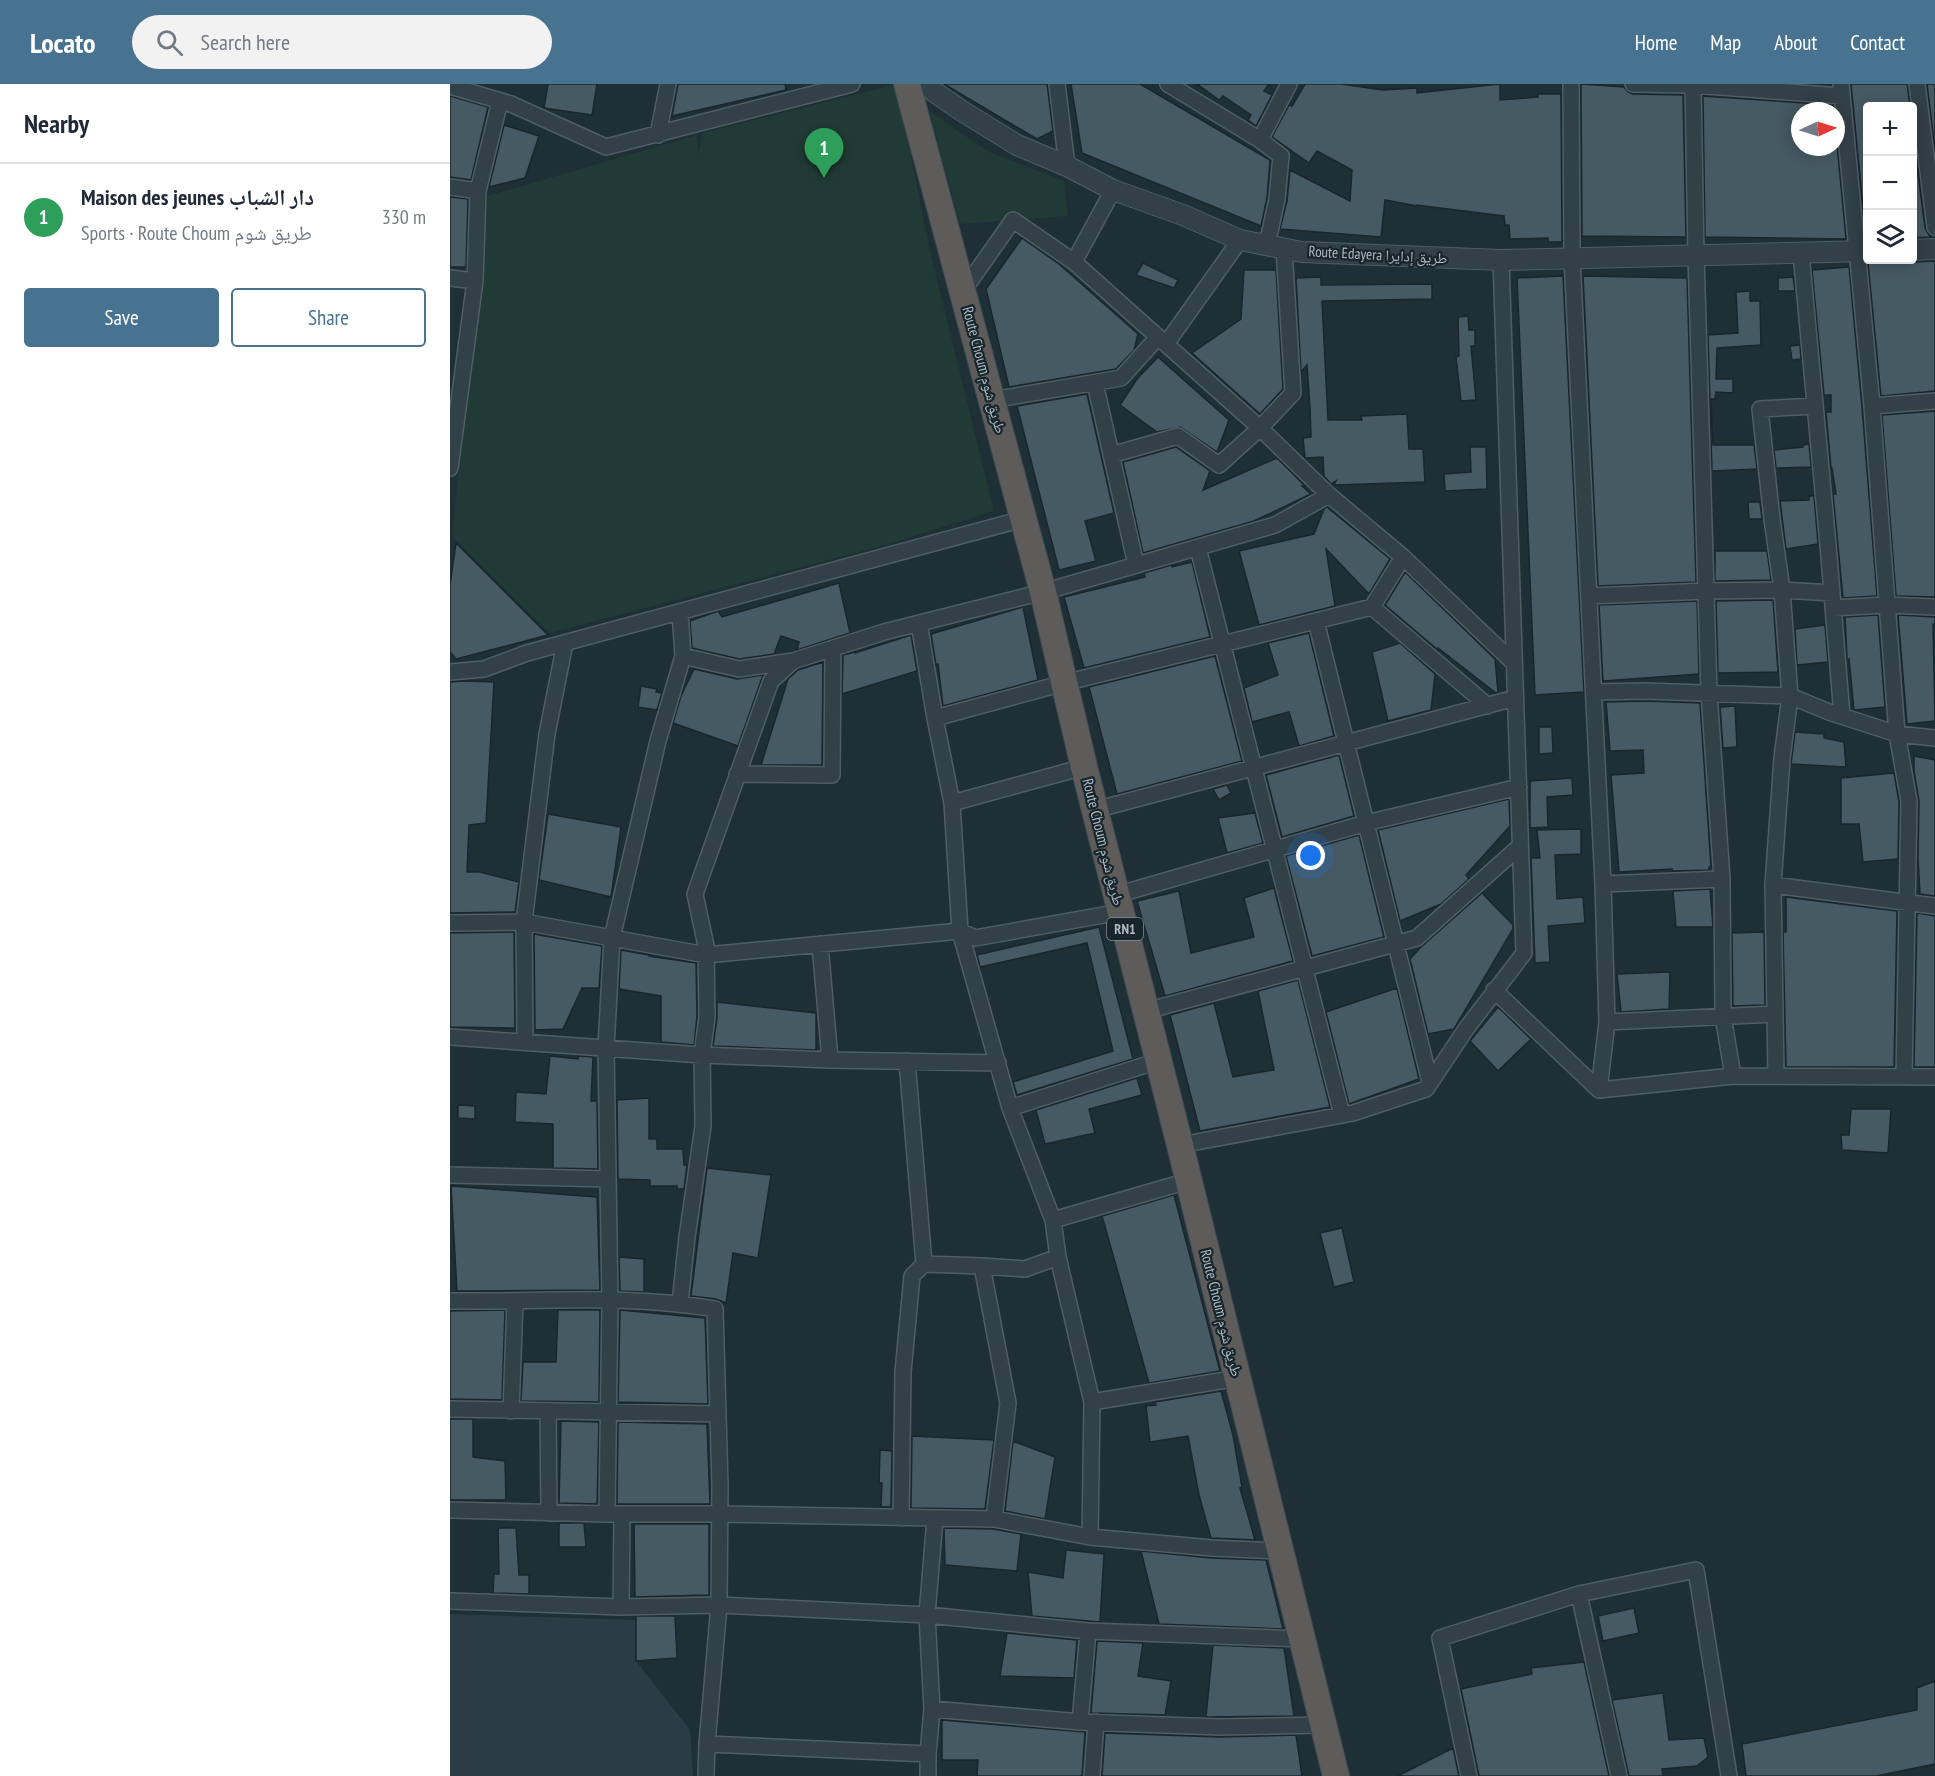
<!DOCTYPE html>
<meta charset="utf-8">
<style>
:root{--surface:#fff;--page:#f2f2f3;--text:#1f2937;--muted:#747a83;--line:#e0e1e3;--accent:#487390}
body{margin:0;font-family:"PT Sans Narrow","Noto Naskh Arabic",sans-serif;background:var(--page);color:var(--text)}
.controls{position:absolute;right:18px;top:18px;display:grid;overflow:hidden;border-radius:6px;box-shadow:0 3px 15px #0003}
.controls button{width:54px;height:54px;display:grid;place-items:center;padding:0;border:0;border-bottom:2px solid var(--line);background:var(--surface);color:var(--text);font:30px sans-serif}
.compass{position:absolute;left:1341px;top:18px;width:54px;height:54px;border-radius:50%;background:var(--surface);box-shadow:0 3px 15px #0003;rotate:86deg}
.you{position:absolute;left:861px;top:772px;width:21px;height:21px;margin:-15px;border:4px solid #fff;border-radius:50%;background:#1a73e8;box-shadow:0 0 0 9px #1a73e833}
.badge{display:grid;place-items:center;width:39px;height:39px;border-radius:50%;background:var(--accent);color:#fff;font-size:20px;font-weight:700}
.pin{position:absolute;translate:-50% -50px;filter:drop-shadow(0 2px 3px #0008)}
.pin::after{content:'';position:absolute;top:32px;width:21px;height:18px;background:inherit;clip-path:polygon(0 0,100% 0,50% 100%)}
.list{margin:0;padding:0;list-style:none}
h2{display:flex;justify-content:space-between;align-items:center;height:78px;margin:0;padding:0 24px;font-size:26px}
h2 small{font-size:20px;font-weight:400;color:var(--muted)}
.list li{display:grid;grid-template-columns:39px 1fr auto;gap:18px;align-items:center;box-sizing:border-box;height:108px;padding:0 24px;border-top:2px solid var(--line)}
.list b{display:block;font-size:22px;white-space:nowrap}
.list p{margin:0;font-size:20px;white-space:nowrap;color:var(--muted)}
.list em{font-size:20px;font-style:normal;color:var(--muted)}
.actions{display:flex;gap:12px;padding:18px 24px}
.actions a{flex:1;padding:14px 0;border:2px solid var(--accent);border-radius:6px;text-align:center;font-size:21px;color:var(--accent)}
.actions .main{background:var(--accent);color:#fff}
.icon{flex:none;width:33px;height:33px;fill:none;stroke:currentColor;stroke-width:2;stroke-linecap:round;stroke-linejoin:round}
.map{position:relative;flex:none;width:1485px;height:1692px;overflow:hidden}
header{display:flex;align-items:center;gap:36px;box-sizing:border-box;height:84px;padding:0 30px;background:var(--accent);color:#fff}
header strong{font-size:28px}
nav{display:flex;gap:33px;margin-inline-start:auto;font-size:21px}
.search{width:420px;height:54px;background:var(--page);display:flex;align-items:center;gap:15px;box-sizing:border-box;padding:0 21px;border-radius:33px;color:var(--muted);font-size:22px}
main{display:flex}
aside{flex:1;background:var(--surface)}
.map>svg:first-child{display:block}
</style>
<header>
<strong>Locato</strong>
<div class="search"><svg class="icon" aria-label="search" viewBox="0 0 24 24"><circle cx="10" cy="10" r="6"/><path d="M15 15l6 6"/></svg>Search here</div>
<nav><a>Home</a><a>Map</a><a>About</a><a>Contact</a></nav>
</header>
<main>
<aside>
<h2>Nearby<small></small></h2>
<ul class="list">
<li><span class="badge" style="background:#2e9e5b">1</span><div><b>Maison des jeunes دار الشباب</b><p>Sports · Route Choum طريق شوم</p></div><em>330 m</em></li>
</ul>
<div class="actions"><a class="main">Save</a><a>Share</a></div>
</aside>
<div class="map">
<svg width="1485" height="1692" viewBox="0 0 1485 1692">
<rect width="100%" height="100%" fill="#1e2f36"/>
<path fill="#2c3c44" d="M0,1530L185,1536L186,1577L240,1646L243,1692H0Z"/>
<path fill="#213a35" d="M447,0L478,159L544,427L428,463L100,549L2,452L37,112L247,51L248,71L253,49Z
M479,27L539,68L614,97L618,132L510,140Z"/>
<path fill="#465a63" stroke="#19272d" stroke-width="1.5" d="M98,0H147L142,31L94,24Z
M228,0H335L336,6L222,32Z
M494,0H597L603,47L587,55Z
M621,0H690L820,76L817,114L811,142L632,69Z
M747,0H819L814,7L822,11L806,42L798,36L801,31L773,12L769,16Z
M855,0H891L933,6L967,4V9L1050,0V16L1088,13V10H1111L1112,158H1098V154L1060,155L1059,141H1055L1054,132L967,121V122L935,116L931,153L830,145L837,117L840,86L900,117L902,86L867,67L859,79L822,53L839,21L842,22Z
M1131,0L1174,3L1178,8L1183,10L1233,11L1236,153L1132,152Z
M1401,0H1457L1460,22H1418V155H1416Z
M1477,0H1485V65Z
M0,12L38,23L21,96L0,93Z
M1253,12L1383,21L1384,27H1350V63H1386V50L1396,155L1255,153Z
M54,41L89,52L75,94L39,103Z
M1462,42L1475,144L1480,153L1462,154Z
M0,113L18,115L16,183H0Z
M572,154L609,180L688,250L684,266L666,285L559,303L536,205Z
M1456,176L1463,178L1485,177V307L1431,312L1418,179Z
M693,179L728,196L724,204L686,191Z
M1399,183L1412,323L1427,512L1393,514L1383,410H1386L1382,384H1381L1376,328H1381V311H1374L1362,186Z
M794,186H826L833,305L810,330L742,269L791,235Z
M1113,192L1134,608L1085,611L1067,194Z
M1133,192L1237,194L1246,498L1148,502Z
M871,193V201L982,200V215L872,217L878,336H912L911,332L957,330L959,365H973L975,398L884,401L886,397L881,400L874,392L873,373L855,374L853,354L861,353L860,324L857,281L851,288L846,194Z
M1343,193L1345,207H1328V194Z
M1300,207V217H1310L1311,261L1267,264L1266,295H1283V309L1266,308L1265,315H1261L1263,361H1304L1307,385L1262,387L1258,251L1288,249L1286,208Z
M1018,232L1019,246H1025V262H1021L1026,316L1011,317L1006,273L1009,272L1008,233Z
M1350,261L1351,275L1342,276L1340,262Z
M708,273L779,336L767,368L730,343L707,348L670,321L687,295Z
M637,310L664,429L635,437L646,477L609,486L567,322Z
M1485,327V513L1446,512L1432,331Z
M1359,360L1361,383L1326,384L1324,366L1353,363V361Z
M726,363L760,387L753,406L827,374L855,402H852L861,410L804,437L693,469L673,378Z
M1020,363H1036L1037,405L995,407L994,390L1021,388Z
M1359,412H1364L1368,460L1336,465L1330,417L1359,416Z
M1298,418H1310L1312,435H1299Z
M877,423L940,475L919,510L876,465L885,522L809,541L789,467L864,450L874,425Z
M6,459L98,551L6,575L0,568V501Z
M1265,467H1317L1321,496L1265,497Z
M742,478L760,553L634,584L614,513L695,493L694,489L721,481L722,483Z
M955,488L1045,575L1048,608L1046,609L988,564V566L935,521Z
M389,499L400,549L347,566L349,558L331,552L324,570L289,575L242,564L240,537L268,527L272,533Z
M1323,516L1328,588L1268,589L1266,517Z
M1247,517L1249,590L1153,597L1149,521Z
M573,523L588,596L493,622L488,580L486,581L481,550Z
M1428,531L1435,623L1404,626L1399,575H1397L1395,533Z
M1448,531L1485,533V540H1483L1485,637L1457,640Z
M1375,541L1378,578L1347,581L1345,545Z
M859,549L884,652L849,662L839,628L802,638L794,604L828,591L818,559Z
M461,551L467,587L392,610L393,571L405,568V569Z
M950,559L985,590L981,626L938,637L922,568Z
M765,572L792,677L667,710L639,603Z
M373,578L372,681H311L338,595L348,586Z
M244,585L287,595L313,591L288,662L223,639L231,612Z
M14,597L44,598L36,739L19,741L17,788H30L69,798L65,828L0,829V598Z
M191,602L207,605L206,608L212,609L207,626L188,623Z
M1195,617L1250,619L1261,783H1259V786L1222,787V785L1169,788L1161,691L1194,689L1193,666L1160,667L1156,618Z
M1285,622L1287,663L1273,664L1270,623Z
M1089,643H1102L1103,669L1089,670Z
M1345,648L1374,650V654L1394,658L1396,683L1341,680Z
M889,671L904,732L832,753L816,691Z
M1464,672L1485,676V812L1470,810L1468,774L1469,717L1464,687Z
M1444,689L1449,718L1448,775L1413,778L1409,740H1391V694Z
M1122,694L1123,711L1097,713L1098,743L1080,744V697Z
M777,701L781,709L769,716L763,705Z
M1059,715L1060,742L1016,791L1019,795L991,820L950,837L928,746Z
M805,729L813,759L777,769L768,734Z
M98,730L171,743L161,813L89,796Z
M1131,745V770L1105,771L1107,815L1133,813L1135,839L1098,842L1100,878L1085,879L1081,774H1090L1087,746Z
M909,751L934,853L862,872L836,772Z
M824,804L843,877L715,912L687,817L729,807L741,869L804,853L794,814Z
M1260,805L1263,843H1226L1223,807Z
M1032,809L1063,841V845L1004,945L978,950L960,875L971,863Z
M1336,813L1447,827L1444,983H1336L1333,848H1336Z
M1467,829L1485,832V983H1464Z
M649,843L683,975L567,1011L563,998L663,967L637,859L530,883L527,871Z
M64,848L65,944L0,943V849Z
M1314,848L1315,921L1283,922L1282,849Z
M84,850L152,862L149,904H132L113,945L85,946Z
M171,866L199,871V872L246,879L247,932L244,961L211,958V912L169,905Z
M1220,888L1219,925L1171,928L1167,890Z
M848,896L880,1023L750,1047L720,931L764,919L783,993L824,986L808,907Z
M947,904L969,995L899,1020L876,928Z
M267,918L366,929V966L263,962L267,934Z
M1048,923L1081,955L1048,987L1020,957Z
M100,972L128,975V972L143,973L141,1017H147L148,1085L103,1084V1040L65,1038L66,1008L96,1010Z
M687,994L692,1011L639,1025L645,1049L595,1060L586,1026Z
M199,1014V1055H207V1065H233L234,1081H237L234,1105H227V1102H200V1096L168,1095L167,1016Z
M8,1021L25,1022V1035L8,1034Z
M1401,1025H1441L1438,1069L1392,1066L1391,1051H1399Z
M257,1084L321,1091L308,1174L283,1169L276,1219L266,1215L241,1212Z
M1,1102L147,1113L150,1206L7,1207Z
M724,1111L770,1287L699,1299L652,1132Z
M892,1144L904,1198L884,1203L870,1149Z
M169,1173L194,1175V1208L170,1207Z
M55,1226L52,1316L0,1315V1227Z
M108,1226H150L149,1318L71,1317L73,1278H106Z
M170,1226L255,1234L258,1320L168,1318Z
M771,1307L783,1351L792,1403L790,1404L805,1456L761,1454L749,1411L738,1352L700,1358L696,1322L706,1321L705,1318Z
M0,1335H23V1373L55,1377L56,1416H0Z
M111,1337L149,1338L147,1420L109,1419Z
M168,1338L257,1340L260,1420H167Z
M462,1352L544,1356L535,1425L461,1424Z
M563,1357L605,1373L595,1435L555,1427Z
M430,1366L442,1367L441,1423H431L432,1399H429Z
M109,1439H134L136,1463H109Z
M184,1440H259V1511L185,1513Z
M48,1444H66L69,1491H79V1510L43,1509L44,1490H49Z
M494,1444L543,1445L571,1450L567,1487L495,1481Z
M616,1466L654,1470L650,1538L582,1532L578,1488L613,1494Z
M691,1467L761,1474L816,1476L833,1545L709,1540Z
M1184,1524L1189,1549L1153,1557L1148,1532Z
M186,1532H225L227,1574L186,1577Z
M557,1549L627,1556L624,1594L550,1592Z
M647,1557L693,1559L688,1592L721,1597L715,1631L641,1629Z
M763,1561L834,1564L844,1632L756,1633Z
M1134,1578L1159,1692H1029L1011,1605L1082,1590L1081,1584Z
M1485,1597V1680L1426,1692H1296L1292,1660L1467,1626V1604Z
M1213,1609L1219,1656L1254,1654L1258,1673L1247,1682L1212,1685L1213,1692H1179L1162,1616Z
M492,1636L635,1648L632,1692H527L528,1676H492Z
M655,1649L770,1653L846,1651L852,1692H652Z
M1003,1664L1009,1692H948Z"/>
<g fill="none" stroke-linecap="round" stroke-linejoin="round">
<g stroke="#4f5e65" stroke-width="18">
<path id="minor" d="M607,0L617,82
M718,0L810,56L831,72L827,115L817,161
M1121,0L1122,174L1153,800L1157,938L1149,1006L1283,992
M1183,0L1243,1L1392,12
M1243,0L1246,171L1259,609L1272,795L1273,932L1283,992L1485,993
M1391,0L1422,322L1447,650L1459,717L1454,993
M1467,0L1485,143
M0,2L61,20L156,63L402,0
M208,51L218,0
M810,56L839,0
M0,103L28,107
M1351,169L1378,461L1392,632
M624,178L663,106
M0,194L25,197
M513,207L563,136L624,178L810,344L879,411L953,473L1064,579
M716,260L790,156
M645,299L686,481
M542,316L671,294L708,253
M1365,322L1310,325L1322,435L1332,506L1382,509
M1422,322L1485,317
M661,371L728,352L769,381L810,344L843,309L834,165
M0,384L25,197L28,107L50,17
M748,464L892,1031
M1139,512L1256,507L1332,506L1340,612L1332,674L1323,801L1326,992
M922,523L1038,622
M1383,524L1436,521L1485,523
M230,528L233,572L289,585L343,577
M866,537L980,998
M469,539L485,634
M115,559L97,650L74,838L256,871L510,847L525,854L670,828
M233,572L208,657L162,854L156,964L160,1217L157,1430H269L544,1435
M0,588L34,585L77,569L573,435
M1144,608L1195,607L1340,612L1379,628L1447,650L1485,654
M634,683L502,719L510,847L560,1024L708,977
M287,690L382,691L383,564
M502,719L485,634L614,599L922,523L953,473
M645,726L1065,614
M1153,800L1272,795
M1323,801L1485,822
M666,811L916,739L1069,703
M0,839L74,838L75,958
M370,860L380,976L548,979
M1044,906L1149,1006
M696,927L967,854L1070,762
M1157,938L1325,930
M0,953L252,971L380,976
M560,1024L603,1136L738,1097
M730,1061L903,1029L976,1005L1016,945L1074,869L1051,176
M0,1091L158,1095
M603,1136L608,1173L642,1318L788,1294
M608,1173L575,1185L532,1182L558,1319L544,1435L640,1453
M474,1180L532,1182
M0,1217C88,1218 178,1210 265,1225L270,1401L269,1521L257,1660L478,1670L482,1625L630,1638L770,1643L873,1641
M230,1219L237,1153L253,1042L252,971L257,933L256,862L245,810L321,597L343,577L434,548L593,508L825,441L879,411
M642,1318L640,1453L762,1464L830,1467
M0,1325L268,1330
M61,1327L65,1217
M98,1327L99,1429
M0,1426L157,1430
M451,1434L453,1288L462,1192L474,1180L457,977
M0,1517L171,1523L269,1521L477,1531L638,1547L852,1555
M171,1523L172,1430
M482,1625L477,1531L485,1434
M630,1638L638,1547
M256,1692L257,1660
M478,1692V1670
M642,1692L646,1638
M1019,1692L990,1554L1129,1510
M1169,1692L1129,1510L1246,1486L1279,1692"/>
</g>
<g stroke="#4f5e65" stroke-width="22">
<path id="tertiary" d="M478,0L483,7L512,27L567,61L617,82L663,106L733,131L790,156L852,168L1051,176L1418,167
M1462,166L1485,165"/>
</g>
<g stroke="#3c4b51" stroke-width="28">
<path id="trunk" d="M457,0L593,508L634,683L730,1061L886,1692"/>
</g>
<use href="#minor" stroke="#324047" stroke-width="15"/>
<use href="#tertiary" stroke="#324047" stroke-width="20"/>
<use href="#trunk" stroke="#5e5c5a" stroke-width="26"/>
</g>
<g text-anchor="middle" stroke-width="4.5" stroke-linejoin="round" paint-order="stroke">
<rect fill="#18252b" stroke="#7f8f96" stroke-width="1.5" x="657" y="834" width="36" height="22" rx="4.5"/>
<g font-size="14" font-weight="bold" fill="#abbcc4">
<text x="675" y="850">RN1</text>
</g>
<g font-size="15" fill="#abbcc4" stroke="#18252b">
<text transform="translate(928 171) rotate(3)" y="5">Route Edayera طريق إدايرا</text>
<text transform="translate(534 286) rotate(75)" y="5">Route Choum طريق شوم</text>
<text transform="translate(653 758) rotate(76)" y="5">Route Choum طريق شوم</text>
<text transform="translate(771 1229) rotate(76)" y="5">Route Choum طريق شوم</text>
</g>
</g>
</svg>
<div class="controls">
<button>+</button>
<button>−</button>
<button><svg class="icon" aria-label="layers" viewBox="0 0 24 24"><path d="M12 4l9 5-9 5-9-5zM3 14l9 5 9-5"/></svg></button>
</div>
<svg class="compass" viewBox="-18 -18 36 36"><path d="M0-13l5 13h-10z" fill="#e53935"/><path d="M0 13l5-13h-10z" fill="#747a83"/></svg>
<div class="you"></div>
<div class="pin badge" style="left:374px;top:94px;background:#2e9e5b">1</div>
</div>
</main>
